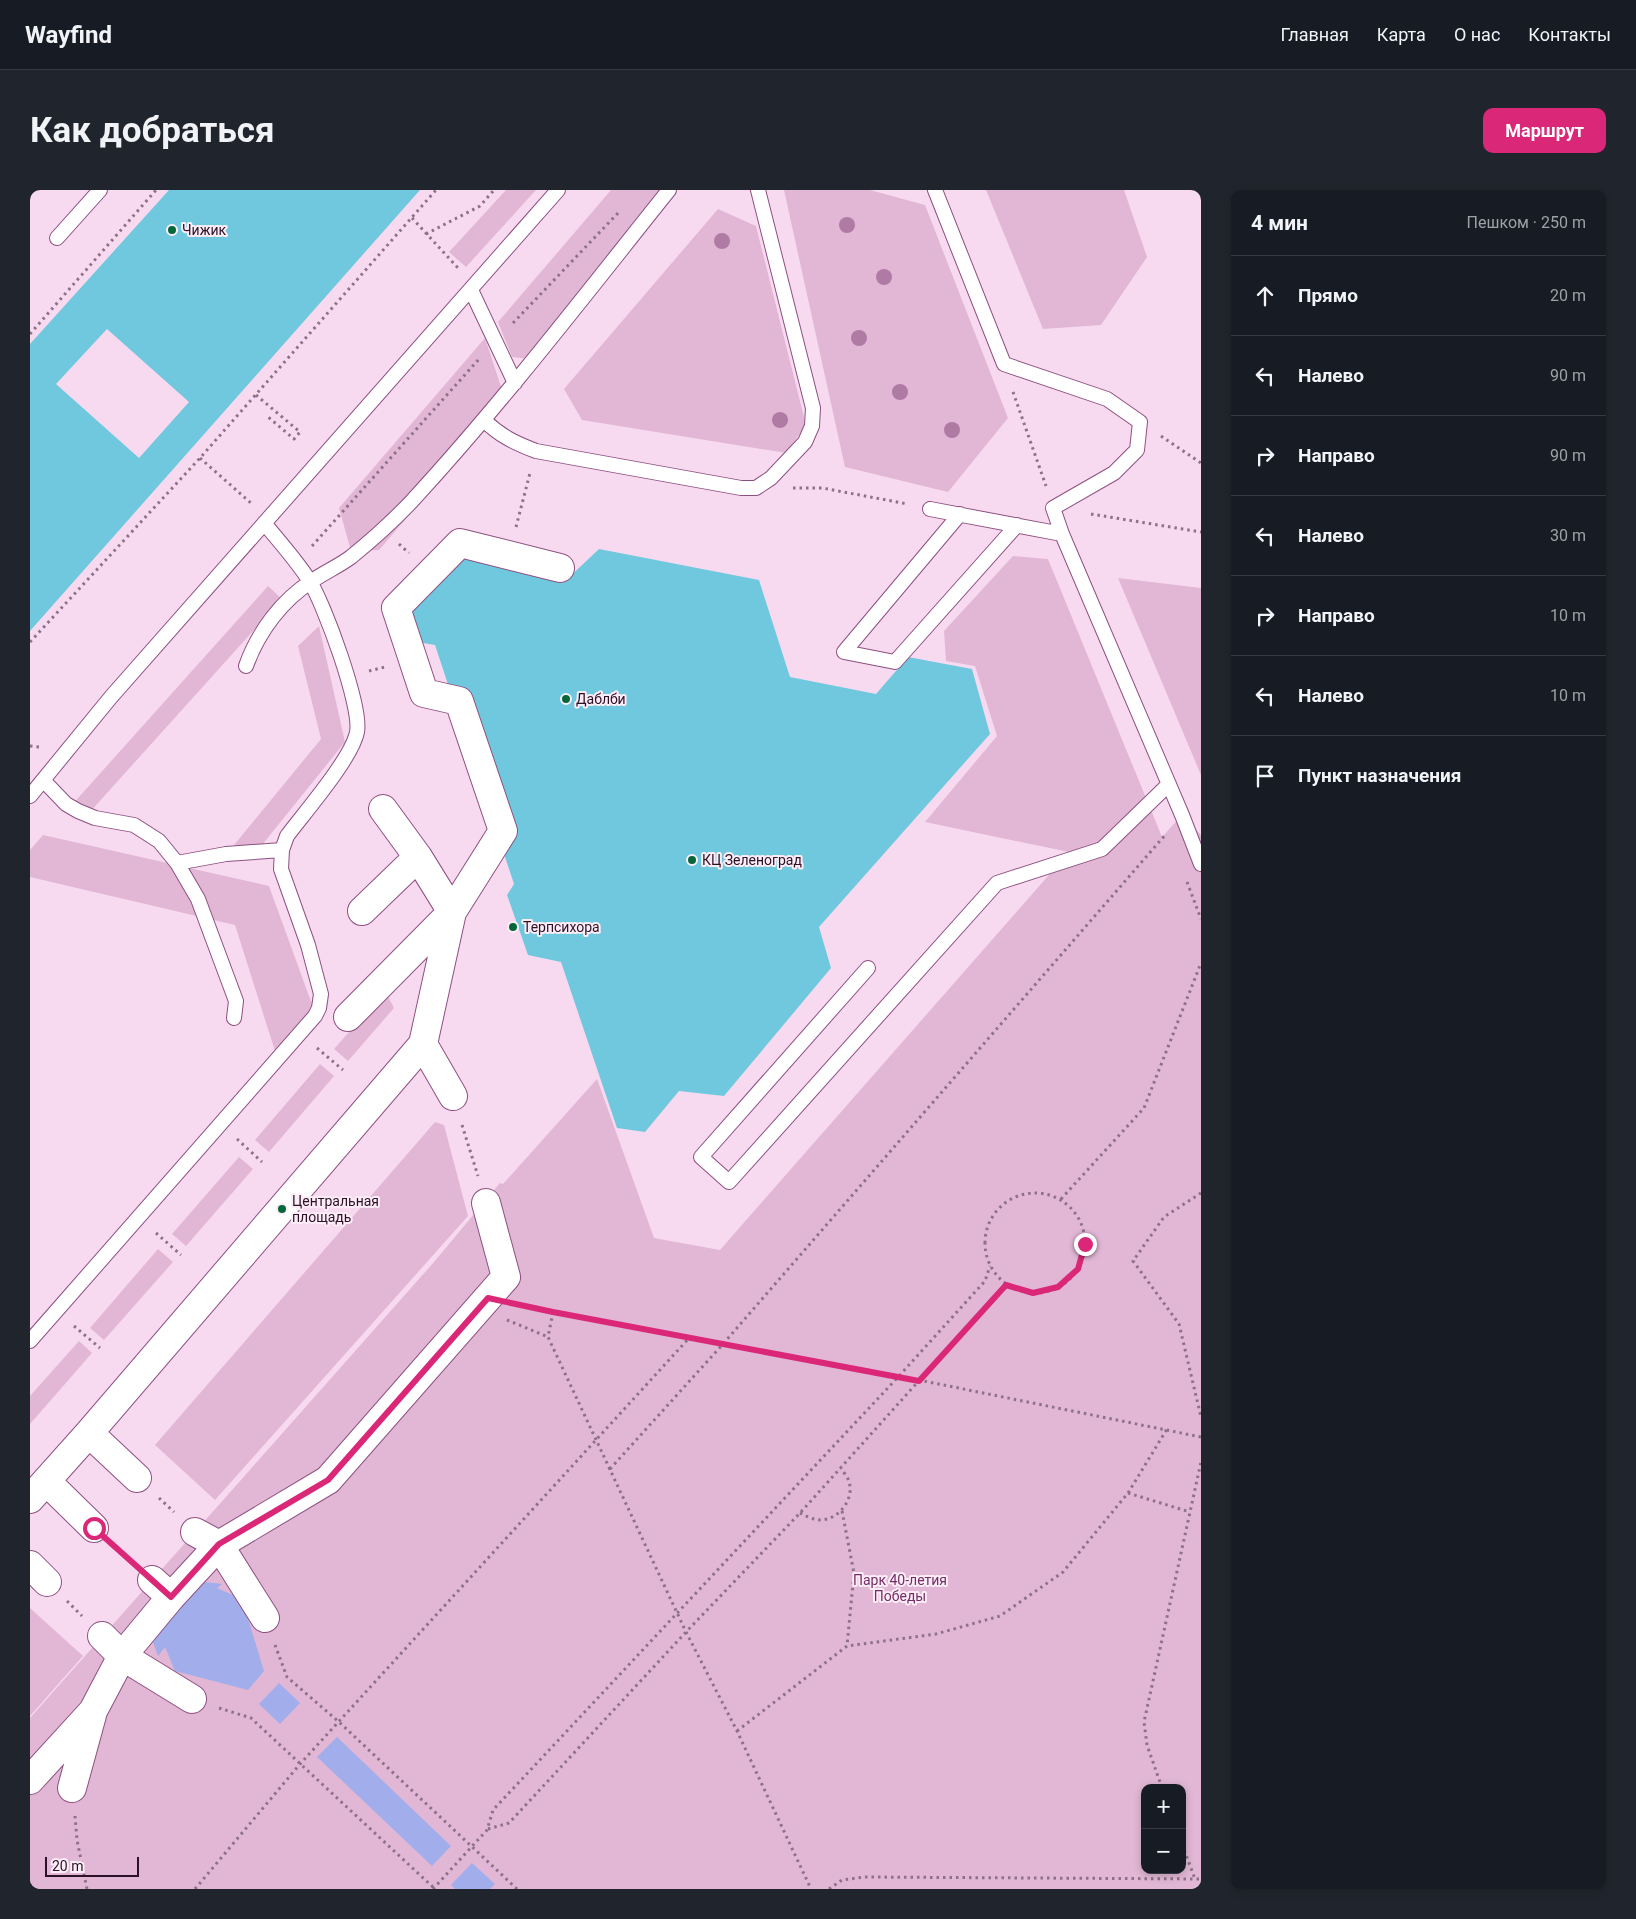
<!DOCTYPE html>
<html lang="ru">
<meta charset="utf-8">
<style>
:root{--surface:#171b24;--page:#20242c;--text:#f1f3f6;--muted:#9ea1a6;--line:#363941;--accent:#db2777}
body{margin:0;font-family:Roboto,sans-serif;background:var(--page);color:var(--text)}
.controls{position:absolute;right:15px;bottom:15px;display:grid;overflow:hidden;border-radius:10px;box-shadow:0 2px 8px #0003}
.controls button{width:45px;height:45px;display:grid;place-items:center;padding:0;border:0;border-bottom:1px solid var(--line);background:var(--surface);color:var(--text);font:25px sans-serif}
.scale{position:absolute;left:15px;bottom:12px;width:94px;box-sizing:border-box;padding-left:5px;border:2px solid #2c1226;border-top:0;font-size:14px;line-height:18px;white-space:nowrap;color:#2c1226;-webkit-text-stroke:4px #fcedf7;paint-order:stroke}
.stop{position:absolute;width:15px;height:15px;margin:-11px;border:4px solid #db2777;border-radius:50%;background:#fff}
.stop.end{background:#db2777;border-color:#fff;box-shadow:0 1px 5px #0008}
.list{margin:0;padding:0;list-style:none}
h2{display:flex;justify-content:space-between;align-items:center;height:65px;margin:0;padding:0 20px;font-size:21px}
h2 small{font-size:16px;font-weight:400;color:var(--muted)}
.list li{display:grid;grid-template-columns:32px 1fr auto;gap:15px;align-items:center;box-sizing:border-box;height:80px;padding:0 20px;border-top:1px solid var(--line)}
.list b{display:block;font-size:19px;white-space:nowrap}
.list em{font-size:16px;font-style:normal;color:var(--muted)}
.icon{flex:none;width:28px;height:28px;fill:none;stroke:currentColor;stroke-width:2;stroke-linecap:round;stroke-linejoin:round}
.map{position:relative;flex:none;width:1171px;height:1699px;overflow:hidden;border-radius:10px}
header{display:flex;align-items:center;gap:30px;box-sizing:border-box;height:70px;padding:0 25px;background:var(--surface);border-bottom:1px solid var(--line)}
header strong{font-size:24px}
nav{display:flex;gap:28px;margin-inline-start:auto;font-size:18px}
.intro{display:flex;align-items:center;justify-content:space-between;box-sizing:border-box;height:120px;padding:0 30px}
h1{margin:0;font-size:35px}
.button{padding:12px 22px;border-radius:10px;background:var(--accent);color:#fff;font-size:18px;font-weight:700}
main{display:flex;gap:30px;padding:0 30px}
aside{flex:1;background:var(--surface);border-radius:10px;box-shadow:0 2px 8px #0003}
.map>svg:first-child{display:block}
</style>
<header>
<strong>Wayfind</strong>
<nav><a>Главная</a><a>Карта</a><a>О нас</a><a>Контакты</a></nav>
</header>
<div class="intro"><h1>Как добраться</h1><a class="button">Маршрут</a></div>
<main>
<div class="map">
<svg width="1171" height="1699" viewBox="0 0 1171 1699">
<rect width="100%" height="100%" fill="#f8daf0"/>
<path fill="#e1b7d5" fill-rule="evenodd" d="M476,0H506L436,77L419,62Z
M581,0H638L510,170L482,167L468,132Z
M754,0H840L895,15L978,228L918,302L815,277Z
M956,0H1094L1117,67L1071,135L1013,139Z
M688,19L726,36L776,235L756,263L552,230L534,199Z
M455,148L476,212L349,360L321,361L309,318Z
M983,366L1018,369L1132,647L1152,625L1171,645V1699H0V1528L404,1072L470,993L473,994L567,889L624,1048L690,1060L1039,662L895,632L967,546L945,476L916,471L914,441ZM1115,1598H1152V1680H1115Z
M1088,388L1171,398V585Z
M238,396L252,409L59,623L40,617Z
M289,436L315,552L228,660L204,655L291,549L268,456Z
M13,645L239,696L287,828L245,861L205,735L0,687V660Z
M355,801L364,818L318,871L304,859Z
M290,874L304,886L239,962L225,950Z
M405,932L414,935L438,1026L185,1310L125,1255Z
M209,967L223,979L156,1056L142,1044Z
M128,1059L143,1072L74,1150L60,1138Z
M49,1151L62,1163L0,1234V1206Z
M0,1418L53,1466L0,1526Z"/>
<path fill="#a2aeeb" d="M174,1392L192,1394L187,1398L212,1409L234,1481L218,1500L145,1481L135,1457L128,1466L123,1452L134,1438L133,1431L159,1404L165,1403Z
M249,1493L270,1513L250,1534L229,1514Z
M307,1547L421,1656L402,1676L287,1567Z
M442,1673L465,1694L460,1699H425L421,1695Z"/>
<path fill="#70c8de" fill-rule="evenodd" d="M139,0H390L0,441V154ZM77,139L159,212L109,268L26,194Z
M569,359L729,390L760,487L846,504L878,467L942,479L960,544L789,737L801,778L694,906L649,901L615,942L587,938L531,772L498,765L477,705L484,694L405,455L393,453L381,419L432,367L533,393Z"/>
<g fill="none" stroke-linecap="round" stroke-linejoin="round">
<g stroke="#8e4f80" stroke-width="16">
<path id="lane" d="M905,0L974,174L1077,209L1110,232L1107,260L1084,283L1023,318L1032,344L1152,625L1171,674
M27,48L70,0
M441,100L485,193
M454,230C470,246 485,253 506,261L711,298H726L741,288L775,252L782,236L783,218L728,0
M900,319L1032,344
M930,324L814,462L865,472L987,335
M216,476C228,442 252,410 282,391C295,382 309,376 321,367C342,350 363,331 382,311C473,212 555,105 639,0
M13,590L36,614L48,621L65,628L104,635L129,651L147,673L168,709L181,744L206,811L204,828
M0,606L81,507L528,0
M147,673L196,664L252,660
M838,778L671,967L699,992L967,693L1072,659L1139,594
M0,1151L285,826L289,818L291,804L278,755L251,679L252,660L257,646C275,622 322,568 327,542C332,517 294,413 279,390C266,370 250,352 234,333"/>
</g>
<g stroke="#8e4f80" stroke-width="30">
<path id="street" d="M332,721L388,667
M318,827L422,722L473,641L429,511L394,503L366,418L430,353L530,378
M393,854L423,906
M59,1243L107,1288
M16,1291L64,1338
M0,1309L59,1243L393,854L422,722L388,667L353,619
M165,1342L189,1355L235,1428
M0,1375L17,1392
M122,1390L141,1407
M72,1446L92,1466L162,1509
M0,1590L63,1521L92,1466L141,1407L189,1355L298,1290L476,1087L456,1013
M42,1598L62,1525"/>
</g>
<path stroke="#8d7186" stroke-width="3" stroke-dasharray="2.5 4" stroke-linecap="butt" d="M382,28L428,78
M396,44L450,16L464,0
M483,133L589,22
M0,144L126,0
M983,202L1016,296
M226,205L270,242L264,249L237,226
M1131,246L1171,273
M170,268L222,314
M763,298H792L878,314
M1061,324L1171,342
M486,337L500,283
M369,354L379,363
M282,356L449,169
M0,452L170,268L406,0
M339,481L355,477
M0,556L9,557
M1157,692L1171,729
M287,858L313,880
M432,935L448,986
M207,949L232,972
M1171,1003L1134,1027L1103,1071L1149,1134L1171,1227
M955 1053a50 50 0 1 1 100 0a50 50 0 1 1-100 0Z
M1031,1009L1114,918L1171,773
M126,1043L151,1065
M492,1116L869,1186L1171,1247
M523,1122L518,1147L656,1442L707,1541L781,1699
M477,1130L518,1147
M44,1136L70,1158
M580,1279L693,1154L1136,644
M1098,1303L1160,1322
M129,1308L144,1322
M812,1321L824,1383L817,1456
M770,1323C778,1327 787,1332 797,1329C812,1325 824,1307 819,1292C818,1287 813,1282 811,1278
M85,1357L101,1371
M37,1411L52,1426
M245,1455L257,1487L309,1532L487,1699
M189,1518L221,1528L405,1699
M707,1541L817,1456L906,1444L970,1426L1033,1382L1098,1303L1137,1239
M1132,1598L1117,1555L1114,1532L1171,1272
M45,1626L47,1650L57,1699
M458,1639L479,1633L656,1442L770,1323L975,1095
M1152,1654L1165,1689
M165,1699L270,1574L660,1147
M403,1699L457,1640L463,1620L869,1186L955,1091L960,1076
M799,1699L812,1690L835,1687L1171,1689"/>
<use href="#lane" stroke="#fff" stroke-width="14"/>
<use href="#street" stroke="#fff" stroke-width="28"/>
</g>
<g fill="#af7ba4">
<circle cx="817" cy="35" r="8"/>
<circle cx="692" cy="51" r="8"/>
<circle cx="854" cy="87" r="8"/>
<circle cx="829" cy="148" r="8"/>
<circle cx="870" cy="202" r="8"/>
<circle cx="750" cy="230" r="8"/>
<circle cx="922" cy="240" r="8"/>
</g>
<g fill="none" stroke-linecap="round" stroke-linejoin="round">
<path stroke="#db2777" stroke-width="6" d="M64,1338L141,1407L189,1354L298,1290L458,1108L523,1122L889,1191L976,1095L1003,1103L1028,1097L1048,1079L1055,1054"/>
</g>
<g fill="#04663b" stroke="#fcedf7" stroke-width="2">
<circle cx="142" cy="40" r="5"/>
<circle cx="536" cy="509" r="5"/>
<circle cx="662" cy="670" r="5"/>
<circle cx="483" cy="737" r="5"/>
<circle cx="252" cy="1019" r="5"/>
</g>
<g text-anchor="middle" stroke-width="4" stroke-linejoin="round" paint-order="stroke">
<g font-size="14" fill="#2c1226" stroke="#fcedf7" text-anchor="start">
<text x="152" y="45">Чижик</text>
<text x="546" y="514">Даблби</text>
<text x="672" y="675">КЦ Зеленоград</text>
<text x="493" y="742">Терпсихора</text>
<text x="262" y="1016">Центральная<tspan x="262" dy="16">площадь</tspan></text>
</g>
<g font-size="14" fill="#732e65" stroke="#fcedf7">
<text x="870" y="1395">Парк 40-летия<tspan x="870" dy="16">Победы</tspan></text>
</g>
</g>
</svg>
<div class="controls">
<button>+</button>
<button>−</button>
</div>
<div class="scale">20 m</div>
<div class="stop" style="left:64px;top:1338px"></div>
<div class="stop end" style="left:1055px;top:1054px"></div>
</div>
<aside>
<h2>4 мин<small>Пешком · 250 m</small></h2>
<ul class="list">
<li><svg class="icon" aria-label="ahead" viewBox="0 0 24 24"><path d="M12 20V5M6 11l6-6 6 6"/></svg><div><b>Прямо</b></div><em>20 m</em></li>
<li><svg class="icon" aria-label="left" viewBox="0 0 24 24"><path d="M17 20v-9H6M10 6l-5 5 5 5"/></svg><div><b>Налево</b></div><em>90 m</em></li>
<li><svg class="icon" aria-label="right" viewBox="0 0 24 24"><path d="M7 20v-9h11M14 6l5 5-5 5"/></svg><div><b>Направо</b></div><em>90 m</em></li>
<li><svg class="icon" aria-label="left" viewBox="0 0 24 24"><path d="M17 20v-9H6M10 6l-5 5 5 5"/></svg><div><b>Налево</b></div><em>30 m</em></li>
<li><svg class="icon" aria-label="right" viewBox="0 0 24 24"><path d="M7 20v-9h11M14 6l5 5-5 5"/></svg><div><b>Направо</b></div><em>10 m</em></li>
<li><svg class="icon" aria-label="left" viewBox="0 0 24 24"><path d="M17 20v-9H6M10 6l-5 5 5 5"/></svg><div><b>Налево</b></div><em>10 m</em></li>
<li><svg class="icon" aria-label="arrive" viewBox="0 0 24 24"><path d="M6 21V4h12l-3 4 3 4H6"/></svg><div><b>Пункт назначения</b></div></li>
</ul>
</aside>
</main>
